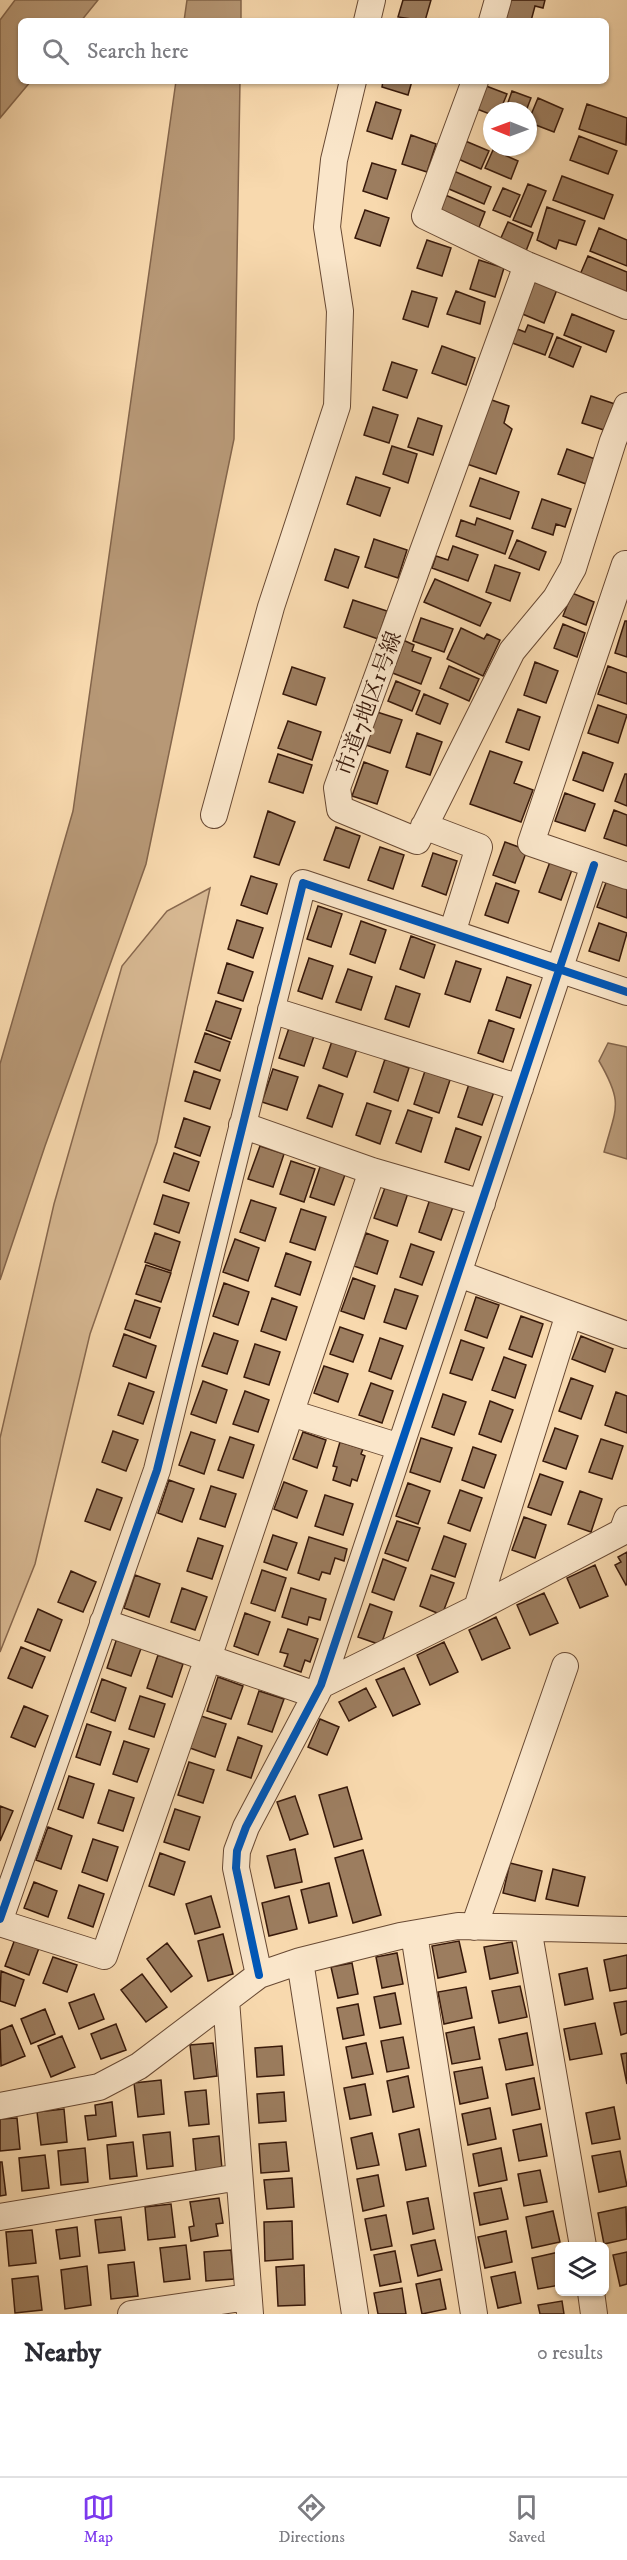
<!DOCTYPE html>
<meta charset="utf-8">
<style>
:root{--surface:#fff;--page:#f2f2f3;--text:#2b2b33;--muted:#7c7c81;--line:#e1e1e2;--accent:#7c3aed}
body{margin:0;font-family:"IM FELL DW Pica","Noto Serif JP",serif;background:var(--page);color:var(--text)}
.controls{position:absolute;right:18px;bottom:18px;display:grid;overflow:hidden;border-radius:9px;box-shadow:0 2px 4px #0004}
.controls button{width:54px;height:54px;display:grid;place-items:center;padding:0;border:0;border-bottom:2px solid var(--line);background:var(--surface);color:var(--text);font:30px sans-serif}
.compass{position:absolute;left:483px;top:102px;width:54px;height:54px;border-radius:50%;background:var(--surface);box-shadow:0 2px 4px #0004;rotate:271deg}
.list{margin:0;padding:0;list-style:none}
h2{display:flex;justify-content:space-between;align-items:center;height:78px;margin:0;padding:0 24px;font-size:26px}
h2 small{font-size:20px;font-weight:400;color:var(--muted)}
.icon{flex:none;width:33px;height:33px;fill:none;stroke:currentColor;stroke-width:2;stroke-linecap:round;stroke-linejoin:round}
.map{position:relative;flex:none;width:627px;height:2314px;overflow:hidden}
.search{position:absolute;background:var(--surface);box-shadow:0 2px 4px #0004;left:18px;right:18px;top:18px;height:66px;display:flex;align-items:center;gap:15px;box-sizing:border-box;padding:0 21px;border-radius:9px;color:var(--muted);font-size:22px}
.sheet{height:162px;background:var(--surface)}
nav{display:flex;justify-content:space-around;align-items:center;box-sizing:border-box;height:84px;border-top:2px solid var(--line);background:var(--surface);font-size:16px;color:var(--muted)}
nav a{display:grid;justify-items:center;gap:3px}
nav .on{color:var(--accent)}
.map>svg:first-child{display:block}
</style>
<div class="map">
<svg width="627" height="2314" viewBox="0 0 627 2314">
<rect width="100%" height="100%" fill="#f8d9ae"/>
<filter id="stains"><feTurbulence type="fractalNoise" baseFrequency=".00333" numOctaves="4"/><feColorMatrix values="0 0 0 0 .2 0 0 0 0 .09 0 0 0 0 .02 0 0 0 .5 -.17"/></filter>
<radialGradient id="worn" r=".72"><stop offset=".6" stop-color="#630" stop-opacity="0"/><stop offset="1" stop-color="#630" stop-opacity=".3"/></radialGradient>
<path fill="#d7b892" stroke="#88684e" stroke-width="1.5" d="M210,888L157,1142L90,1334L35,1564L0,1652V1438L54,1204L122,966L167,911Z"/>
<path fill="#b79876" stroke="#84654b" stroke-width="1.5" d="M15,0H98L81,21H21V81H31L0,118V20Z
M187,0H241V21H184Z
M176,81H240L234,439L146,864L45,1146L0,1280V1064L73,811Z
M608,1043L627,1047V1159L604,1152C616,1107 624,1104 599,1061Z"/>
<path fill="#9c7d5f" stroke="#38190a" stroke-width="1.5" d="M403,0H431L425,21L398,17Z
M503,0H545L543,8L535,6L531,21H497Z
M383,81H412L408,95L382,87Z
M481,84L507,94L500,111H492V115L472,107Z
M512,91L531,98L526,111H505Z
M538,98L563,109L554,132L528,122Z
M376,102L401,110L392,139L367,131Z
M587,104L627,118L626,145L579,129Z
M411,135L436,144L427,172L402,164Z
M579,136L617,151L608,174L570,160Z
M463,140L489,151L481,169L456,158Z
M493,150L518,161L511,179L485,168Z
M372,163L396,170L387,199L363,191Z
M449,169L491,187L484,204L442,186Z
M562,176L613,195L604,219L553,200Z
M528,184L546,191L531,227L513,220Z
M503,188L520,195L510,217L493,210Z
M443,194L485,212L478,230L436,212Z
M547,207L585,221L576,245L559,240L556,249L537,240Z
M365,210L389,218L380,246L355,238Z
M508,222L533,233L526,251L500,240Z
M599,228L627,240V266L590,251Z
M427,240L451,248L442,276L417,268Z
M588,256L627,272V297L579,277Z
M479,260L504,268L495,297L470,289Z
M533,278L558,287L544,323L520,313Z
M412,291L437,298L428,327L403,319Z
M456,291L485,302L480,324L447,314Z
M572,314L614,331L606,352L564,335Z
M528,325L553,334L545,355L507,341L512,327L525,332Z
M557,337L581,347L573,367L549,357Z
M442,346L475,358L466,385L432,373Z
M392,362L417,370L407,398L383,390Z
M591,396L615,404L607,431L582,423Z
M486,398L509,406L504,423L512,429L496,474L464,463Z
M373,407L398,415L389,443L364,435Z
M418,418L442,426L433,455L408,447Z
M392,446L417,454L408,483L383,474Z
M567,449L598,460L589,485L558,474Z
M356,477L390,488L380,516L347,504Z
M480,478L519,492L510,519L470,506Z
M542,499L571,509L565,527L556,524L553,535L532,528Z
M477,518L513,531L505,554L456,536L461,520L475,525Z
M374,539L407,550L398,578L365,567Z
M517,540L546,552L539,570L509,558Z
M453,546L478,555L468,581L432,568L436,556L448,560Z
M335,549L359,557L348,588L325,580Z
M495,565L520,573L510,601L486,592Z
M435,579L491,603L480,626L424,602Z
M572,593L594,602L586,625L563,616Z
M353,600L387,611L378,639L344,627Z
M421,618L453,629L444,652L413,641Z
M625,621H627V657L615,653Z
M563,624L585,633L577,657L554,648Z
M461,628L484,639L487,634L500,640L483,676L447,659Z
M403,640L414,645L412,651L431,658L421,684L390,672Z
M535,662L558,671L546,703L524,695Z
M449,666L479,679L469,701L440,688Z
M608,666L627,673V704L598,694Z
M292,667L325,678L316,705L283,694Z
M396,681L420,691L412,711L388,701Z
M424,694L448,704L440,724L416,714Z
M598,705L627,715L618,743L588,733Z
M518,709L540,717L529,750L506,742Z
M377,712L402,720L390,753L366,745Z
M288,721L321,732L312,760L278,748Z
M417,733L442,742L430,775L406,767Z
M490,751L522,762L514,783L533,790L521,822L470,804Z
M583,752L613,763L603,791L573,780Z
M278,754L312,765L303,793L269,782Z
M364,762L388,771L377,804L352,796Z
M625,774H627V806L615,801Z
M565,793L595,804L585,831L555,821Z
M614,810L627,815V846L604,838Z
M268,811L295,822L279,865L254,857Z
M336,827L360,836L349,868L324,860Z
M505,842L527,850L515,883L493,875Z
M380,847L404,855L393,889L368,880Z
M433,853L457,861L446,895L422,886Z
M551,859L573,867L561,900L539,892Z
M251,876L277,884L267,914L241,905Z
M607,880L627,887V918L597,907Z
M496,883L519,891L508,923L485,915Z
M318,906L342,914L331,947L307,939Z
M237,920L263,928L253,958L228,949Z
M361,921L386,930L375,963L350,954Z
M599,923L627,933L619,961L589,951Z
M411,936L435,945L424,978L400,969Z
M309,958L333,966L322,999L298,991Z
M456,961L481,969L470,1002L445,994Z
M227,963L253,972L243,1001L218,993Z
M348,969L372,977L361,1010L336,1002Z
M507,977L531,985L520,1018L496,1010Z
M396,986L420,994L409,1027L385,1019Z
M216,1001L241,1009L231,1039L206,1030Z
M489,1020L514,1029L503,1062L478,1053Z
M290,1025L315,1033L304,1066L279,1058Z
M205,1033L230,1042L220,1071L195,1062Z
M334,1035L359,1043L347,1077L323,1068Z
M385,1059L409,1068L398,1101L374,1092Z
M273,1069L298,1077L287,1110L262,1102Z
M194,1071L220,1080L210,1109L185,1101Z
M425,1071L450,1080L439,1113L414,1104Z
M469,1084L494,1092L482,1125L458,1117Z
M319,1085L343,1094L332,1127L307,1118Z
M367,1103L391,1111L380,1144L356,1135Z
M408,1110L432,1118L421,1152L396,1143Z
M184,1118L210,1127L200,1156L175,1147Z
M456,1128L481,1137L469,1170L445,1162Z
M260,1146L284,1154L273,1187L248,1179Z
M174,1153L199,1162L189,1191L164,1182Z
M291,1161L315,1169L304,1202L280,1194Z
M321,1164L346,1172L334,1205L310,1197Z
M386,1185L408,1193L397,1226L374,1218Z
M163,1195L189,1203L179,1233L154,1224Z
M430,1199L453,1207L441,1240L419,1232Z
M251,1200L276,1208L265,1241L240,1232Z
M301,1209L326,1217L315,1250L290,1242Z
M155,1233L180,1242L171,1271L145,1262Z
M366,1233L388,1241L377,1274L354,1266Z
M235,1239L259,1248L248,1281L223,1272Z
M411,1244L434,1252L422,1285L400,1277Z
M286,1253L311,1262L300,1295L275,1286Z
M146,1265L171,1273L161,1302L136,1294Z
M353,1278L375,1286L364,1319L341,1311Z
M224,1283L249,1292L238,1325L213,1316Z
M395,1289L418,1296L406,1329L384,1322Z
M476,1297L499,1305L487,1338L465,1330Z
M272,1298L297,1307L286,1340L261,1331Z
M135,1300L160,1308L150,1338L125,1329Z
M521,1316L543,1324L532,1357L509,1349Z
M340,1327L363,1335L353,1362L330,1354Z
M214,1333L238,1341L227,1374L202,1366Z
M124,1334L156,1346L146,1378L113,1366Z
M581,1336L613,1349L605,1372L572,1359Z
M380,1338L403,1346L391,1379L369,1371Z
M461,1340L484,1348L472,1380L450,1373Z
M255,1344L280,1352L269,1385L244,1377Z
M504,1357L526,1365L515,1398L492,1390Z
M324,1366L348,1374L338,1402L314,1393Z
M571,1378L593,1386L581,1419L559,1411Z
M203,1381L227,1390L216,1423L191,1414Z
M129,1383L154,1392L143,1424L118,1415Z
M371,1383L393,1391L382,1423L359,1415Z
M245,1391L269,1400L258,1432L233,1424Z
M616,1392L627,1396V1433L605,1425Z
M443,1394L466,1402L454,1435L432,1427Z
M490,1401L513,1410L501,1442L479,1434Z
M555,1428L578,1436L566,1469L543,1461Z
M113,1431L138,1440L126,1471L102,1462Z
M191,1432L215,1440L204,1474L179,1465Z
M303,1432L326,1440L317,1468L293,1459Z
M230,1437L254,1445L243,1478L218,1470Z
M421,1438L452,1448L440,1482L410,1472Z
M601,1439L623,1446L612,1479L589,1472Z
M340,1442L363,1449L361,1454L365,1456L357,1481L352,1479L350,1486L333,1480L337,1467L333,1466Z
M473,1447L496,1455L484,1488L462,1480Z
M540,1474L563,1482L551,1515L528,1507Z
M169,1480L194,1489L182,1522L158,1513Z
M284,1482L307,1491L297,1518L274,1509Z
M408,1483L430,1491L418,1524L396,1516Z
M211,1486L236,1494L225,1527L200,1519Z
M97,1489L122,1498L110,1530L85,1521Z
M460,1490L482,1498L470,1531L448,1523Z
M580,1491L602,1499L591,1532L568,1524Z
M325,1495L353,1504L343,1535L315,1526Z
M524,1517L546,1525L535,1558L512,1550Z
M397,1521L420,1528L408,1561L385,1553Z
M273,1535L297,1543L287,1570L264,1562Z
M444,1536L466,1544L455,1577L432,1569Z
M309,1537L347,1549L344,1561L335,1558L330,1574L322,1572L319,1580L298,1573Z
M198,1538L223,1546L212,1579L187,1571Z
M627,1552V1584L626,1585L615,1565L621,1562L618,1557Z
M383,1559L406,1568L394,1600L372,1592Z
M595,1565L608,1596L580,1608L567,1578Z
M262,1570L286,1578L275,1611L251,1603Z
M71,1571L96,1582L83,1612L58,1602Z
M135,1575L160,1584L149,1617L124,1608Z
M431,1575L454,1583L442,1615L420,1606Z
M182,1588L207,1597L195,1630L171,1622Z
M291,1588L326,1599L320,1620L309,1617L307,1625L282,1617Z
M544,1593L558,1623L530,1635L517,1605Z
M370,1604L392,1612L381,1645L358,1637Z
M38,1609L62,1620L50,1651L25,1641Z
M245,1613L270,1622L258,1655L234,1646Z
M496,1617L510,1648L482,1660L469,1630Z
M288,1629L318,1639L310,1662L305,1660L301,1672L284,1666L288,1654L280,1652Z
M118,1635L143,1643L131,1676L107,1668Z
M444,1642L458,1672L430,1685L417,1655Z
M21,1647L45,1657L32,1688L8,1678Z
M158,1655L183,1664L172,1697L147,1688Z
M404,1668L420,1704L393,1716L376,1680Z
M218,1677L243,1686L231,1719L207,1711Z
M102,1679L126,1688L115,1721L91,1712Z
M366,1688L376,1707L349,1721L339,1702Z
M259,1691L284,1699L272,1732L248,1724Z
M140,1696L165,1704L154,1737L129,1729Z
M24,1706L48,1716L35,1747L11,1737Z
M201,1716L226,1724L215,1757L190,1748Z
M320,1719L339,1727L327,1755L308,1747Z
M87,1724L111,1732L100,1765L76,1757Z
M238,1737L262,1746L251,1778L227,1770Z
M124,1741L149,1749L137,1782L113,1774Z
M189,1762L214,1770L203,1803L178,1795Z
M69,1776L94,1784L83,1818L58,1809Z
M347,1787L362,1839L334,1847L319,1795Z
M109,1790L134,1798L123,1831L98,1823Z
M295,1796L308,1834L290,1840L277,1802Z
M0,1806L13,1811L0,1841Z
M175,1809L200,1817L189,1850L164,1842Z
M48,1827L72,1836L61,1869L36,1860Z
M93,1839L118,1847L107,1881L82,1872Z
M295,1849L302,1882L275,1888L267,1856Z
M363,1850L381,1915L353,1923L335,1858Z
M160,1853L185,1862L174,1895L149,1886Z
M510,1863L542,1871L535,1901L503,1893Z
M553,1869L585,1877L578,1906L546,1899Z
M34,1882L57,1891L48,1917L24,1908Z
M329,1883L337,1916L309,1923L301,1890Z
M79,1885L104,1894L93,1927L68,1918Z
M211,1896L220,1927L195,1934L186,1904Z
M289,1896L297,1929L269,1936L262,1903Z
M223,1934L233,1974L208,1981L198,1941Z
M15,1939L39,1948L29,1975L5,1966Z
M459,1941L466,1972L438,1978L432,1946Z
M512,1942L518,1973L490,1979L484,1947Z
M167,1943L192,1976L171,1992L147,1959Z
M397,1953L403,1984L382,1988L376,1957Z
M627,1955V1988L610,1991L604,1960Z
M53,1957L77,1965L67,1992L43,1983Z
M352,1963L358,1994L338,1998L331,1967Z
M587,1968L593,1999L565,2005L559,1974Z
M1,1971L24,1980L15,2006L0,2001Z
M142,1974L167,2007L146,2022L121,1990Z
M520,1986L527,2017L499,2023L492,1991Z
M466,1987L472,2018L444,2024L438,1992Z
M395,1993L401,2024L380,2028L374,1997Z
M94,1994L104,2019L79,2029L69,2003Z
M627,2001V2033L621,2035L614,2003Z
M358,2004L364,2035L343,2039L337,2008Z
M45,2009L55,2034L31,2044L21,2019Z
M595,2023L602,2054L570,2060L564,2029Z
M116,2024L126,2050L101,2059L91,2034Z
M12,2025L25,2056L1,2066L0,2030Z
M474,2027L480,2059L452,2064L446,2033Z
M527,2033L533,2065L506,2070L499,2039Z
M62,2036L75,2067L51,2077L38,2046Z
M403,2037L409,2068L387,2072L381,2041Z
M213,2043L217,2076L194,2079L190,2045Z
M366,2043L373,2074L352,2078L346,2047Z
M282,2046L284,2075L257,2077L255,2048Z
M627,2053V2084L621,2054Z
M482,2067L488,2098L460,2104L454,2072Z
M408,2076L414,2107L393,2112L387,2081Z
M534,2078L540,2109L512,2115L506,2084Z
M161,2080L164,2114L138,2117L134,2083Z
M365,2084L371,2115L350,2119L344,2088Z
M206,2090L209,2124L189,2126L185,2092Z
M284,2092L286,2121L259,2123L257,2094Z
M112,2102L116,2136L88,2140L85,2116L96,2115L95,2105Z
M614,2107L620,2139L592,2144L586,2113Z
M490,2108L496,2139L468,2145L462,2114Z
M64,2109L67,2142L41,2145L37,2112Z
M17,2118L20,2149L0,2151V2119Z
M541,2124L547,2156L519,2161L513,2130Z
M419,2129L426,2166L406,2170L399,2134Z
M170,2132L173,2166L147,2169L143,2135Z
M372,2133L379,2165L357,2169L351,2138Z
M219,2136L222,2169L196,2172L193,2139Z
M133,2142L137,2176L110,2179L107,2145Z
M286,2142L289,2171L261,2173L259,2144Z
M85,2148L88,2182L61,2185L58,2151Z
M501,2148L507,2180L479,2186L473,2154Z
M620,2151L627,2186L599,2192L592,2156Z
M45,2155L49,2188L22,2191L19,2158Z
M0,2162H2L6,2195L0,2196Z
M540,2170L547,2202L524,2206L518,2174Z
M378,2175L384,2206L363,2211L357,2179Z
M292,2178L294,2207L267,2209L264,2180Z
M501,2188L508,2219L480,2225L474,2193Z
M219,2198L223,2223L216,2224L218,2236L191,2241L189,2227L194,2226L190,2202Z
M428,2198L434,2229L413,2234L407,2202Z
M171,2204L175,2237L148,2240L145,2207Z
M626,2207L627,2239L604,2244L598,2213Z
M553,2211L560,2242L532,2248L526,2217Z
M386,2215L392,2246L371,2250L365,2219Z
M121,2217L125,2250L99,2253L95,2220Z
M292,2221L293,2259L265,2261L264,2222Z
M77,2227L80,2256L60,2259L56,2230Z
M32,2230L36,2263L9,2266L6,2232Z
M506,2231L512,2262L485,2268L478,2237Z
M435,2240L442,2270L418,2276L411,2245Z
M186,2245L190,2279L164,2282L160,2248Z
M231,2250L234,2279L206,2281L204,2252Z
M395,2251L401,2282L380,2286L374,2255Z
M559,2252L560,2285L538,2289L532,2258Z
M627,2252V2284L620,2286L613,2255Z
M134,2262L138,2296L111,2299L108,2265Z
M304,2265L305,2305L278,2306L276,2267Z
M87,2266L91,2305L65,2309L61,2270Z
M515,2272L521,2303L498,2308L491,2277Z
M38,2276L42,2310L15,2313L12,2279Z
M440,2279L446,2309L422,2314L416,2284Z
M402,2288L406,2314H378L374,2293Z
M562,2301L564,2314H540L538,2305Z"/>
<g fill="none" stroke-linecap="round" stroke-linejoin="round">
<g stroke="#684933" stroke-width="28">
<path id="street" d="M367,21L372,0
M492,21L498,0
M475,81L425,216L527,265L627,306
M527,265L337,788L340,809L417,841L512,651L556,598L573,568L613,441L627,406
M627,564H625L531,843L627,876
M214,815L271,607L337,406L340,311L327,227L334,160L353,81
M424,826L479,847L452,933
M271,1010L520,1088
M242,1125L372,1171L482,1203
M459,1274L627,1335
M291,1413L400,1447
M477,1608L569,1314
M103,1622L316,1695
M321,1685L477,1608L622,1532L627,1519
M0,1919L157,1470L303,883L627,992
M0,1923L104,1956L208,1658L372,1171
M474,1927L565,1666
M528,1928L583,2246
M414,1934L474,2314
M300,1961L355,2314
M259,1975L236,1868L237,1851L246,1827L321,1685L594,865
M226,2000L250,2314
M0,2106L99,2087L139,2066L259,1975L300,1961L400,1936L458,1926L627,1930
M0,2217L239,2177
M591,2292L594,2314
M131,2314L248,2297"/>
</g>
<use href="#street" stroke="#fae6ca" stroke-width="26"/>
<g stroke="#fae6ca" stroke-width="11">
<path id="cycleway" d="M0,1919L157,1470L303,883L627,992
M259,1975L236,1868L237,1851L246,1827L321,1685L594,865"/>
</g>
<use href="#cycleway" stroke="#0057b8" stroke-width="8"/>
</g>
<g text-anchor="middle" stroke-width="6" stroke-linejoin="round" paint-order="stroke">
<g font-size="22" fill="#38190a" stroke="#fae6ca">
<text transform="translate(368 703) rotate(-70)" y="8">市道7地区1号線</text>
</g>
</g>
<rect width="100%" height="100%" filter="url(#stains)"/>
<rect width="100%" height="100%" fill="url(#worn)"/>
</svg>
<div class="controls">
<button><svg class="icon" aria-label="layers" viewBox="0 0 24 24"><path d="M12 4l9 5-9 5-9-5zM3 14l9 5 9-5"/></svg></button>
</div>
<svg class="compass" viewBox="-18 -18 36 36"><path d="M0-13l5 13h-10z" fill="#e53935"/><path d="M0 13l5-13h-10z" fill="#7c7c81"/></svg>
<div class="search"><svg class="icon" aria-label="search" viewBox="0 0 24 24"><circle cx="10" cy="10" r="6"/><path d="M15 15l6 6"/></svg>Search here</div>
</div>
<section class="sheet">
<h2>Nearby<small>0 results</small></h2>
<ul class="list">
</ul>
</section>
<nav>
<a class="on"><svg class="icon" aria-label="map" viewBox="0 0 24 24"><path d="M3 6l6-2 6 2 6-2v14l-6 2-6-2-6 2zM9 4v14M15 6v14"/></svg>Map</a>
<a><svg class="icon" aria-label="directions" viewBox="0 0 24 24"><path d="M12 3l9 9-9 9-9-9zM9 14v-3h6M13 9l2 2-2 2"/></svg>Directions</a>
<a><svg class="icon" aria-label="saved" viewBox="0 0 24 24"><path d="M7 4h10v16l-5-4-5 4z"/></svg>Saved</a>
</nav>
